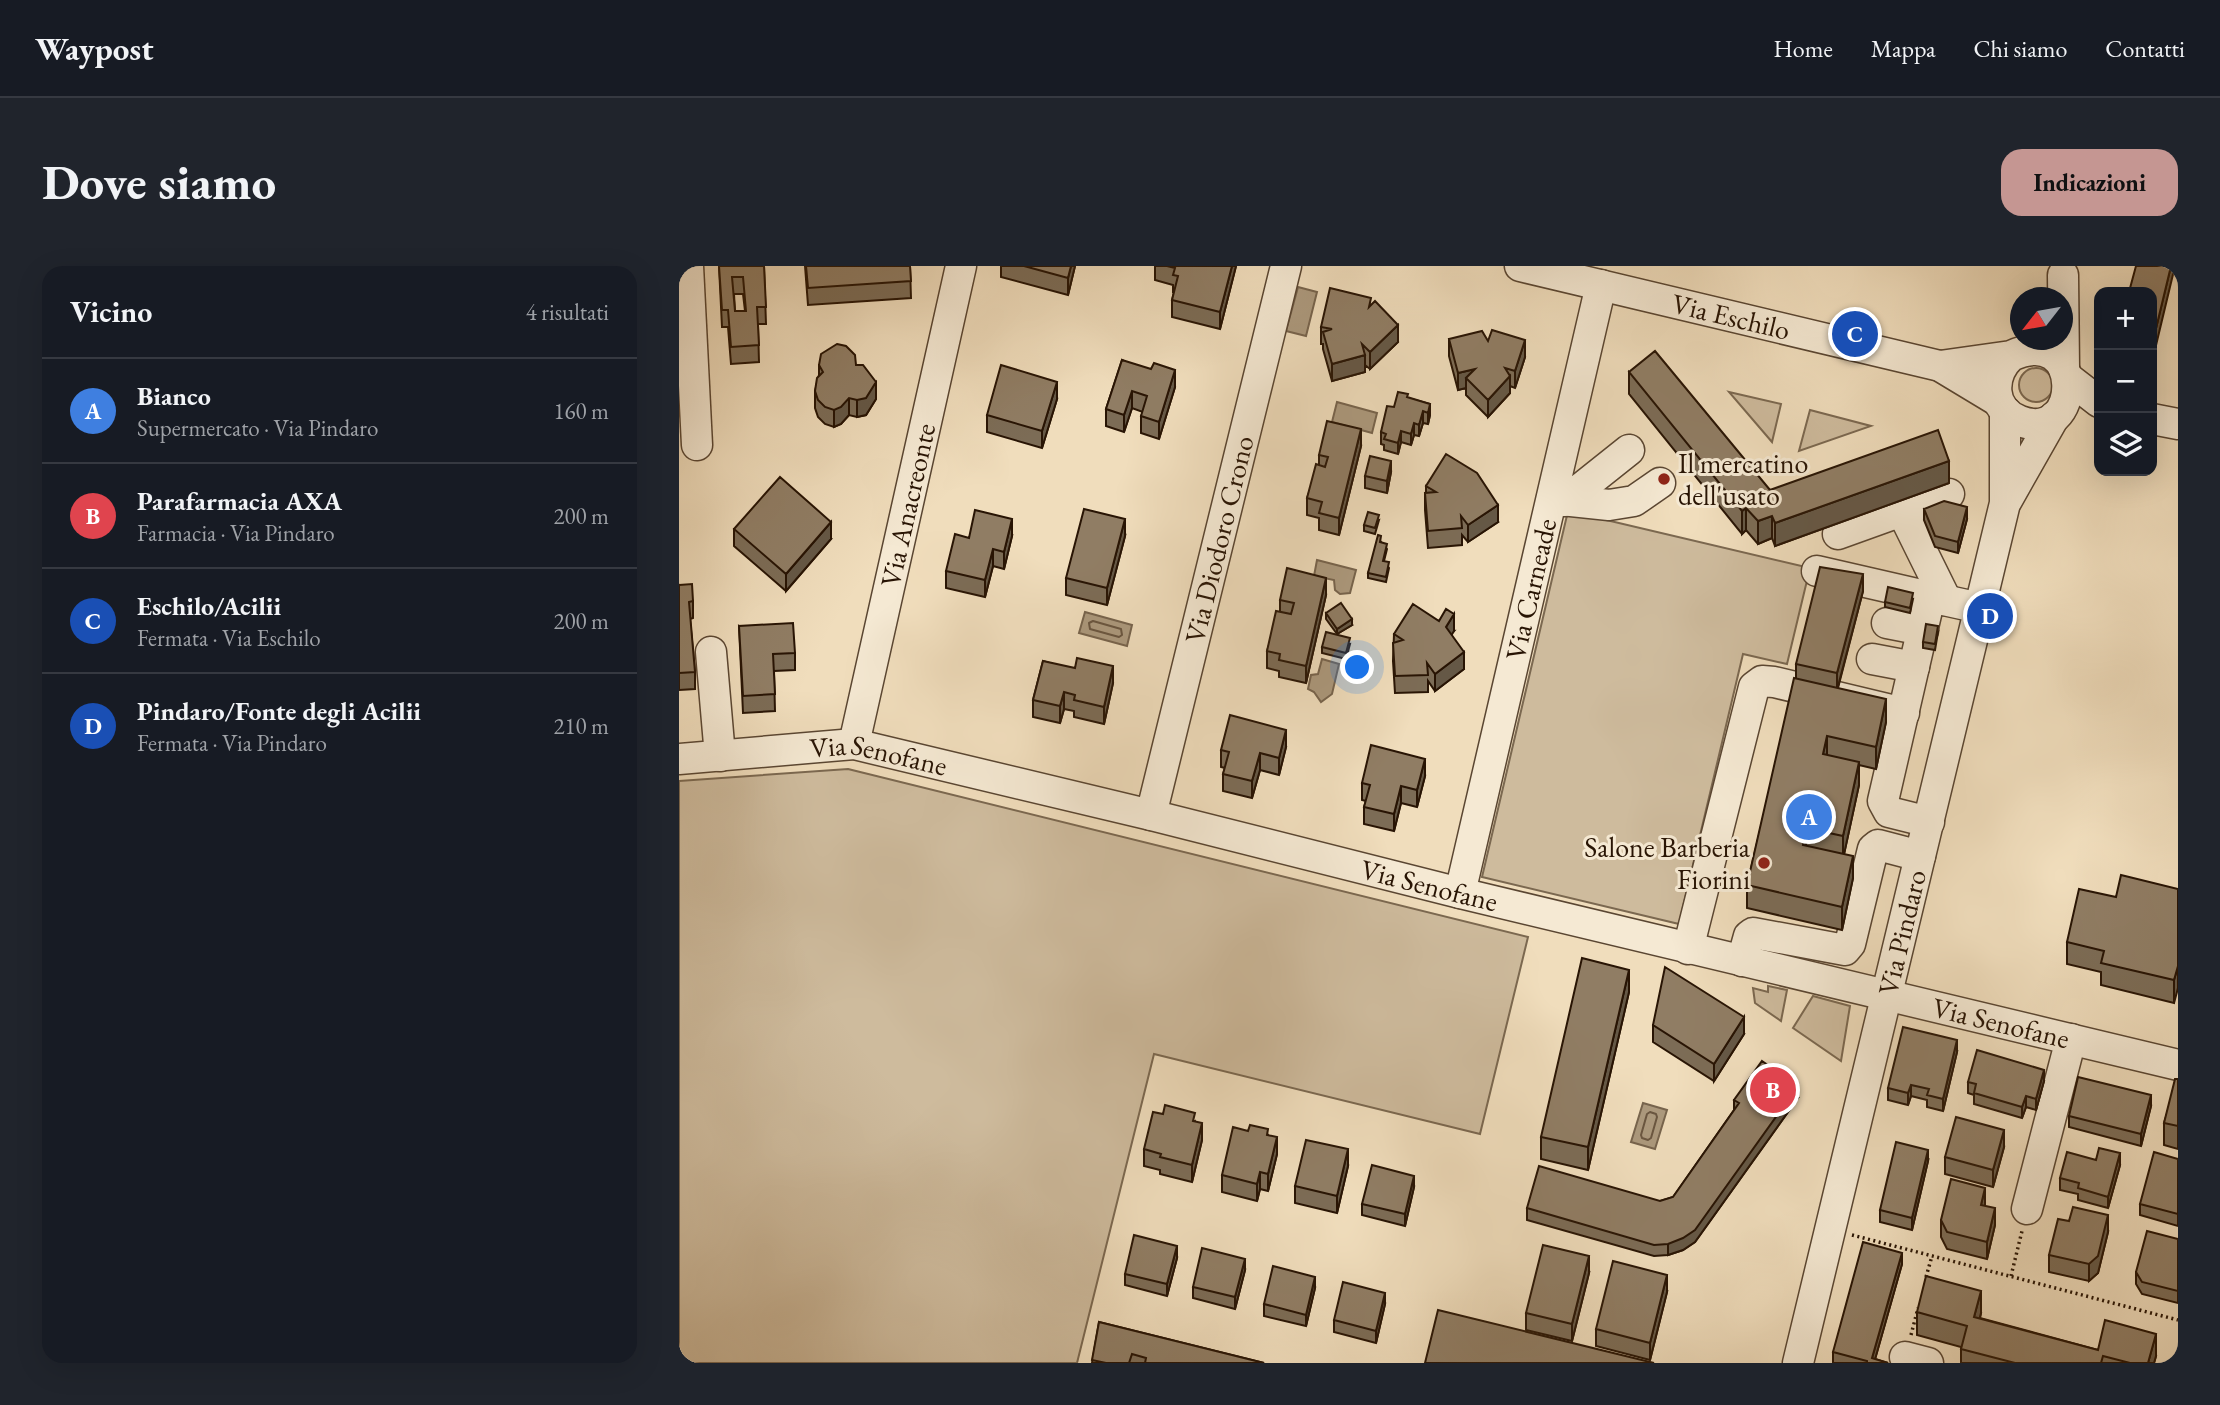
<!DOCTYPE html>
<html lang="it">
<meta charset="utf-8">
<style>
:root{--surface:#171b24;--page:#20242c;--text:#f1f3f6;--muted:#9ea1a6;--line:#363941;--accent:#c59692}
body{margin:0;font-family:"EB Garamond",serif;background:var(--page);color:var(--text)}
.controls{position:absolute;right:21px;top:21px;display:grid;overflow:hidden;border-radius:14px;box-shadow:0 7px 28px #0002}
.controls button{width:63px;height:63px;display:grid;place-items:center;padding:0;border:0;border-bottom:2px solid var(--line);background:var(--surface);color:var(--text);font:35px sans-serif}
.compass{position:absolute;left:1331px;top:21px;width:63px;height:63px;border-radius:50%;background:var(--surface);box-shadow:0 7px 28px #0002;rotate:239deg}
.you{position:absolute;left:679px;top:402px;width:24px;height:24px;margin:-18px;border:5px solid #fff;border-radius:50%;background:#1a73e8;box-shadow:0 0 0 10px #1a73e833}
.badge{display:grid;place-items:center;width:46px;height:46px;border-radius:50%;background:var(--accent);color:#fff;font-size:23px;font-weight:700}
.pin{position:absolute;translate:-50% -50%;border:4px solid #fff;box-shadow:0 2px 7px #0006}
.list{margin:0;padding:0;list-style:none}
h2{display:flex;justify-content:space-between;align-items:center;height:91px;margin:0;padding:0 28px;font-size:30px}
h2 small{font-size:23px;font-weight:400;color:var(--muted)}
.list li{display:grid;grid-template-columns:46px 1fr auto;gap:21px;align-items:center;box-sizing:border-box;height:105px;padding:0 28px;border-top:2px solid var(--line)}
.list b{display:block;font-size:26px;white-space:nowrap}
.list p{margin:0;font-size:23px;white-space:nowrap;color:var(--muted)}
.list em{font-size:23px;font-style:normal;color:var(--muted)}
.icon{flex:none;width:38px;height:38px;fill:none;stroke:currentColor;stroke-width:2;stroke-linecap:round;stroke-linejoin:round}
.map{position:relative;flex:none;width:1499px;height:1097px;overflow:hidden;border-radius:21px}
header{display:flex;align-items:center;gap:42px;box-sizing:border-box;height:98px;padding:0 35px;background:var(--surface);border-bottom:2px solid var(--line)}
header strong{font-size:33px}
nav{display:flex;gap:38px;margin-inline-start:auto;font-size:24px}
.intro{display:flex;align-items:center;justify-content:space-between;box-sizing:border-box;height:168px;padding:0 42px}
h1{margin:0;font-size:49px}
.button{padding:18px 32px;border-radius:21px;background:var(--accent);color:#111;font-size:24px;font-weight:700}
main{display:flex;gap:42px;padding:0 42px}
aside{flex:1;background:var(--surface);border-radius:21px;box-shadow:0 7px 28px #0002}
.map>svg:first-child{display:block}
</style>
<header>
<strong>Waypost</strong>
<nav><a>Home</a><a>Mappa</a><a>Chi siamo</a><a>Contatti</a></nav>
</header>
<div class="intro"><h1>Dove siamo</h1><a class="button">Indicazioni</a></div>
<main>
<aside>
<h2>Vicino<small>4 risultati</small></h2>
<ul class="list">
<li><span class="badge" style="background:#3f7fe0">A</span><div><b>Bianco</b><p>Supermercato · Via Pindaro</p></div><em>160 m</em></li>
<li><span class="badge" style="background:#e0444e">B</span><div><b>Parafarmacia AXA</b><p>Farmacia · Via Pindaro</p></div><em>200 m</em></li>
<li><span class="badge" style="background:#1a4fb4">C</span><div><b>Eschilo/Acilii</b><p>Fermata · Via Eschilo</p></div><em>200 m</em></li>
<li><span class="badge" style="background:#1a4fb4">D</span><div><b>Pindaro/Fonte degli Acilii</b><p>Fermata · Via Pindaro</p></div><em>210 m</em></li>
</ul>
</aside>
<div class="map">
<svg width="1499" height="1097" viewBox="0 0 1499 1097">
<rect width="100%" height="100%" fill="#f0ddbc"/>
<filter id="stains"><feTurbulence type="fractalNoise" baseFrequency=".00286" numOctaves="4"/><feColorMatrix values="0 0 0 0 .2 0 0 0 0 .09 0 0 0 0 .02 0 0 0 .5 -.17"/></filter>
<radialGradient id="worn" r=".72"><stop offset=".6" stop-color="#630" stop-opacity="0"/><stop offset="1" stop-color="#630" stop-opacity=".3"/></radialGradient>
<path fill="#cebb9d" stroke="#7b6850" stroke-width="2" d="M1340 119a17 17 0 1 1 34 0a17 17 0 1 1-34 0Z
M1050,126L1102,138L1093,176Z
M1131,144L1192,160L1120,185Z
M889,245L1131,302L1108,398L1064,388L1000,658L803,611Z
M169,503L849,671L801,868L475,788L398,1097H0V515Z
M1089,720L1108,724L1102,755L1076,737L1074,722L1089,726Z
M1134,730L1171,740L1162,795L1114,762Z"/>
<path fill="#ac997d" stroke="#77644d" stroke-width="2" d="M619,21L638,26L627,70L607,65Z
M658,136L698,147L693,167L653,156Z
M638,294L677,304L671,327L661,328L656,324L655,314L635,310Z
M406,346L453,359L448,380L400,367Z
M643,393L660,398L653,428L642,436L635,426L629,423L632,409L639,408Z
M964,837L988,844L976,883L952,876Z"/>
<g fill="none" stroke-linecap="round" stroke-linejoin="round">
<path stroke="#6a5640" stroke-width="2" d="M414,355L442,363L443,369L440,371L411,363L410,357Z
M971,846L977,848L978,851L972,872L969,874L963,872L962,869L968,848Z"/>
<g stroke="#5a4632" stroke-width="33">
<g id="minor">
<path d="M9,0L18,179"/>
<path id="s1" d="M841,0L1261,100L1319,135"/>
<path d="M1384,9L1385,102"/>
<path d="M1261,100L1332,90C1407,56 1404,179 1341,155C1310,143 1312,109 1332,90"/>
<path d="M1389,112L1420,136"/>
<path d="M1473,153L1499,158"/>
<path d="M873,233L930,239L955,235L981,217"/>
<path d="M1328,234L1375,151"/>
<path d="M886,235L950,184"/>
<path d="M1223,245L1270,228"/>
<path d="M1159,268L1223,245L1267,334"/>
<path d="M1138,305L1247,330"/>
<path d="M1208,357L1244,364"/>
<path d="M32,386L41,490"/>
<path d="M1193,393L1235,401"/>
<path id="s2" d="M175,478L282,0"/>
<path id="s3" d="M0,493L175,478L472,549L781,627L1499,799"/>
<path id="s4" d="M472,549L607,0"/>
<path d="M1250,556L1210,546L1204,535L1251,331L1301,342"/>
<path id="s5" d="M781,627L922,19"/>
<path d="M1009,683L1075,421L1083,415L1095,416L1225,447"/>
<path d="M1063,695L1070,670L1074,667L1166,684L1171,678L1194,583L1199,579L1241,590"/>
<path d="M1348,943L1392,773"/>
<path d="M1226,1091L1249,1097"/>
<path id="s6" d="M1119,1097L1326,237V145"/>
</g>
</g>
<path stroke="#281404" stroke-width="3.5" stroke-dasharray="2 3.5" stroke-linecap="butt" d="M1173,969L1499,1054
M1332,1010L1343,965
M1247,1011L1253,990
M1232,1069L1239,1042"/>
<use href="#minor" stroke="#f5e9d3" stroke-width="30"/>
</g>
<path fill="#7c6c56" stroke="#281404" stroke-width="2" fill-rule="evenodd" d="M40,0H85L87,58H79L80,96L52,98L49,61H43ZM55,28H64L66,45H56Z
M126,0H231L232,32L129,39Z
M322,0H396L389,29L322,11Z
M476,0H557L541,63L493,51V34L495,26H494V19L476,14Z
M692,39L719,76L691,103L686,99V106L653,115L644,83V78H642V61Z
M770,73L809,75L846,91L836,122L831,120V127L809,151L787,129V122L779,124L770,90Z
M443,94L496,121L480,173L462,167V150L464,146L453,142L445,166L427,160V143Z
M140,99H177L197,133L187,149L178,151L170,149L162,158L155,161L146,158L139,151L136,142V125L140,109Z
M950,106L1091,224L1270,217L1096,280L1093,272L1079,278L1067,264L1063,268L950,128Z
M729,132L751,138V149L749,158L744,157L740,170L735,169L732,179L722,176L719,188L705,184V179L702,178V166L715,141Z
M378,133L363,182L308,166V149Z
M682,180L660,269L640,264V252L628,249V232L640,199V189Z
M712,206L708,227L686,222V210Z
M747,220L819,256L789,276L783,269V279L749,282L746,244V227L747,226Z
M1245,243L1288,253L1279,287L1256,281L1245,254Z
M700,254L696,268L685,265V259Z
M55,263L152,273L107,325L55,280Z
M333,270L325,303L314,300L306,331L267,322V305Z
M446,270L428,339L387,329V312Z
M702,276L708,283L705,295L710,302L707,316L689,312V307Z
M0,319L14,335V352L11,353L16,406V423L0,424Z
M1184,325L1159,422L1207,456L1197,503L1180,499V519L1165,588L1174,612L1163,664L1068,642V619L1117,413V398Z
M647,329L627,417L600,411V405L588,402V385L601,346V334Z
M1234,333L1231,347L1206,341V336Z
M647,347L673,359L658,368L647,353Z
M60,360L116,387V404L95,405L96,445L64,447Z
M775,365L772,368L785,403L756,425L749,415V426L716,427L714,395L715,368Z
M1259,366L1256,384L1244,382V376Z
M671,378L667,393L643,387V381Z
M364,395L434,417L425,458L395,451V445L385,443L381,457L354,451V434Z
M607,481L600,509L581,504L573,532L544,525V508L546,502L542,501V484Z
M746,510L738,541L722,537L715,565L685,558V541L687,535L683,534V517Z
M1499,623L1495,737L1422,719V706L1388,698V676L1437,631Z
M950,726L909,904L862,893V871Z
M974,759L1065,768L1035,815L974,776Z
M1278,786L1264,845L1248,841V834L1232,830L1229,839L1209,834V822Z
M1499,813V883L1485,879V857Z
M1365,815L1357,844L1347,841L1343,852L1295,838V829L1289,827V816Z
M1119,832L1016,976L1004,984L989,989L975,990L848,954V942L981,935L994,931L1055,844V834Z
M1472,840L1462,880L1390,861V850Z
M516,855L523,874L513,916L481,908V904L465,900V883Z
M589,869L598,888L589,925L581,923L578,935L543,926V909Z
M1325,881L1314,921L1266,908V891Z
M1499,893V960L1461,949V938Z
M1417,894L1441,899L1429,942L1399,934V928L1381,924V912Z
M1249,895L1233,964L1201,956V944Z
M669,900L658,947L616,937V920Z
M735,921L726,960L683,949V938Z
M1305,939L1316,959L1308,993L1268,983L1262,971V954Z
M1429,966L1419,1007L1410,1015L1370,1006V989Z
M1499,973V1037L1463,1028L1457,1018V1006Z
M498,992L488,1030L446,1019V1008Z
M1223,998L1196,1093L1209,1097H1154V1086Z
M566,1004L556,1043L514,1032V1021Z
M910,1007L893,1075L847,1064V1047Z
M636,1022L627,1060L585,1050V1038Z
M988,1026L971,1094L917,1080V1063Z
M706,1038L697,1077L655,1066V1054Z
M1238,1046L1302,1047L1301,1052L1419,1084L1477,1090L1475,1097H1282V1081L1238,1069Z
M420,1056L585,1097H413Z"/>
<path fill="#655846" stroke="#281404" stroke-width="2" d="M392,0H396L389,29V12Z
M553,0H557L541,63V46Z
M1492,0H1496L1473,96V79Z
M719,59V76L691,103V86Z
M846,74V91L836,122V105Z
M686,89V106L653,115V98Z
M796,103L787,112V122L779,124V107Z
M496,104V121L480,173V156Z
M831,110V127L809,151V134Z
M197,116V133L187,149L178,151V134Z
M378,116V133L363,182V165Z
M453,125V142L445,166V149Z
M170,132V149L162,158L155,161V144Z
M751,138V149L749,158V147Z
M744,145V157L740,170V159Z
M735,157V169L732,179V168Z
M682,163V180L660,269V252Z
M722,165V176L719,188V177Z
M712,195V206L708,227V215Z
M1270,195V217L1096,280V257Z
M819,239V256L789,276V259Z
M1288,241V253L1279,287V276Z
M1067,242V264L1063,268V245Z
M1093,250V272L1079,278V255Z
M333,253V270L325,303V286Z
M446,253V270L428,339V322Z
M152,256V273L107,325V308Z
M314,283V300L306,331V314Z
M1184,308V325L1158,424V407Z
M647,312V329L627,417V400Z
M775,348V365L767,378V361Z
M673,353V359L658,368V363Z
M785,386V403L756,425V408Z
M434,400V417L425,458V441Z
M385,426V443L381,457V440Z
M1207,433V456L1197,503V481Z
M607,464V481L600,509V492Z
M1148,470V492L1144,488Z
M581,487V504L573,532V515Z
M746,493V510L738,541V524Z
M1180,496V519L1164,593V570Z
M722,520V537L715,565V548Z
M1127,562V584L1124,579Z
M1174,590V612L1163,664V641Z
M1499,700V722L1495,737V714Z
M950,704V726L909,904V881Z
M1065,751V768L1035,815V798Z
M1278,774V786L1264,845V833Z
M1365,804V815L1357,844V833Z
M1232,819V830L1229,839V827Z
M1119,820V832L1016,976L1004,984L989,989V978Z
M1472,829V840L1462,880V868Z
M1347,830V841L1343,852V841Z
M523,857V874L513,916V899Z
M1325,864V881L1314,921V904Z
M598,871V888L589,925V908Z
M669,883V900L658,947V930Z
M1249,884V895L1233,964V952Z
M1441,887V899L1429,942V931Z
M581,906V923L578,935V918Z
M735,910V921L726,960V948Z
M1306,922V939L1302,956V939Z
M1316,942V959L1308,993V976Z
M1429,949V966L1419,1007L1410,1015V998Z
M498,980V992L488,1030V1018Z
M1223,987V998L1195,1097L1193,1092Z
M910,990V1007L893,1075V1058Z
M566,993V1004L556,1043V1031Z
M988,1009V1026L971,1094V1077Z
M636,1011V1022L627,1060V1049Z
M1302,1025V1047L1295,1073V1051Z
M706,1027V1038L697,1077V1065Z
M1477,1068V1090L1475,1097H1469Z"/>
<path fill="#907d64" stroke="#281404" stroke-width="2" fill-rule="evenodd" d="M40,0H85L87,41H78L80,79L52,81L49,44H43ZM53,11H64L67,45H56Z
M127,0H231L232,15L129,22Z
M345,0H392L389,12Z
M488,0H553L541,46L493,34L499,10L494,9L496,2Z
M1457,0H1492L1473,79V26H1450Z
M651,22L692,32L690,41L696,35L719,59L691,86L683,78L686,89L653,98L644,66L653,63L642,61Z
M813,64L846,74L836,105L826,102L831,110L809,134L787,112L796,103L779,107L770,73L803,65L809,75Z
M158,78L167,80L176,89L177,99H184L197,116L187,132L178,134L170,132L162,141L155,144L146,141L139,134L136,125L138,112L144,106L140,99L142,88Z
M976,85L1091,224L1259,164L1270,195L1096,257L1093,250L1079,255L1067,242L1063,245L950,106Z
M443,94L472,103L475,97L496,104L480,156L462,150L468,130L453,125L445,149L427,143Z
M322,99L378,116L363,165L308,149Z
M719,126L729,128L728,131L751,138L749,147L744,145L740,159L735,157L732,168L722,165L719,177L705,173L707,168L702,166L708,140L715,141Z
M648,155L682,163L660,252L640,247L643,236L628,232L637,198L646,201L649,191L640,189Z
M767,188L798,207L819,239L789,259L782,250L783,262L749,265L746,227L757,226L747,220Z
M691,190L712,195L708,215L686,210Z
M101,211L152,256L107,308L55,263Z
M1265,235L1288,241L1279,276L1256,270L1245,243Z
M405,243L446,253L428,322L387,312Z
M296,244L333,253L325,286L314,283L306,314L267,305L276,268L290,272Z
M689,246L700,249L696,262L685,259Z
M699,269L702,270L701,276L708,278L704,295L710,296L707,311L689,307Z
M1141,301L1184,308L1158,407L1117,398Z
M608,302L647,312L627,400L600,394L601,388L588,385L597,345L612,348L615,337L601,334Z
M13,318L14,335L10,336L16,406L0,407V319Z
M1209,321L1234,327L1231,342L1206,336Z
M662,337L673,353L658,363L647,347Z
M734,338L760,355L767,343L775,348L767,361L785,386L756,408L748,397L749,409L716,410L714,377L724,374L715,368Z
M114,357L116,387L94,388L96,428L64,430L60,360Z
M1247,358L1259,360L1256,378L1244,376Z
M647,366L671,372L667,387L643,381Z
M398,392L434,400L425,441L395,434L396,429L385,426L381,440L354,434L364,395L396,402Z
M1115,412L1207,433L1197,481L1148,470L1144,488L1180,496L1164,570L1127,562L1124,579L1174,590L1163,641L1068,619Z
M551,449L607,464L600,492L581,487L573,515L544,508L550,486L542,484Z
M692,479L746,493L738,524L722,520L715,548L685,541L691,519L683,517Z
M1442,609L1499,623V700L1495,714L1422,697L1425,685L1388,676L1400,623L1437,631Z
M903,692L950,704L909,881L862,871Z
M986,701L1065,751L1035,798L974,759Z
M1224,761L1278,774L1264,833L1248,829L1250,823L1232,819L1229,827L1209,822Z
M1298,784L1365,804L1357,833L1347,830L1343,841L1295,827L1297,818L1289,816Z
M1083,795L1119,820L1016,964L1004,972L989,978L975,979L848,942L860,900L981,935L994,931L1060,837L1055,834Z
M1399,811L1472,829L1462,868L1390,850Z
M1496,813H1499V860L1485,857Z
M486,839L516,847L514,855L523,857L513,899L481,891L482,888L465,883L474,846L484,848Z
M1277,851L1325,864L1314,904L1266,891Z
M571,859L589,863L588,869L598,871L589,908L581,906L578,918L543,909L554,861L569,865Z
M627,874L669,883L658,930L616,920Z
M1217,876L1249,884L1233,952L1201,944Z
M1420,882L1441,887L1429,931L1399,922L1400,917L1381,912L1388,886L1417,894Z
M1475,886L1499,893V948L1461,938Z
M693,899L735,910L726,948L683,938Z
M1272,913L1306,922L1302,939L1316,942L1308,976L1268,966L1262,954Z
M1394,941L1429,949L1419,990L1410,998L1370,989L1379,953L1390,955Z
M1468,965L1499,973V1025L1463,1016L1457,1006Z
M455,969L498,980L488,1018L446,1008Z
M1184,976L1223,987L1193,1092L1209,1097H1188V1095L1154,1086Z
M864,979L910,990L893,1058L847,1047Z
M523,982L566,993L556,1031L514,1021Z
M934,995L988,1009L971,1077L917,1063Z
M594,1000L636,1011L627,1049L585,1038Z
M1247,1010L1302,1025L1295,1051L1419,1084L1426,1054L1477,1068L1469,1097H1451L1424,1090L1422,1097H1336L1282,1083L1288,1060L1238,1046Z
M664,1016L706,1027L697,1065L655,1054Z
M759,1044L975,1097H746Z
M420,1056L585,1097H466L467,1092L453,1088L450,1097H427L413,1094Z"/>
<g fill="#8f2418" stroke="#f5e9d3" stroke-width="2.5">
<circle cx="985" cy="213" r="7"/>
<circle cx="1085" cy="597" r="7"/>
</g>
<g text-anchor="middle" stroke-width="6" stroke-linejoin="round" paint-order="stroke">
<g font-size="28" fill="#281404" stroke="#f5e9d3">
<text dy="10" stroke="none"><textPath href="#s1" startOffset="217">Via Eschilo</textPath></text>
<text dy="10" stroke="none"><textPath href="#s2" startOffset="245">Via Anacreonte</textPath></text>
<text dy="10" stroke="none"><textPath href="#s4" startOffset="284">Via Diodoro Crono</textPath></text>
<text dy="10" stroke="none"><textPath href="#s5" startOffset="312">Via Carneade</textPath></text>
<text dy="10" stroke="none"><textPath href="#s3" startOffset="201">Via Senofane</textPath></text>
<text dy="10" stroke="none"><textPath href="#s3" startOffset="768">Via Senofane</textPath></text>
<text dy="10" stroke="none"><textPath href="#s6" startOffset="443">Via Pindaro</textPath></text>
<text dy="10" stroke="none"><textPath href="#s3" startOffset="1356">Via Senofane</textPath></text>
</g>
<g font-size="28" fill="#281404" stroke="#f5e9d3" text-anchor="start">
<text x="999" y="207">Il mercatino<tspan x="999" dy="32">dell'usato</tspan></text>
<text x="1071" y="591" text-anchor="end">Salone Barberia<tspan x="1071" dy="32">Fiorini</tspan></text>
</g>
</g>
<rect width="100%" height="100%" filter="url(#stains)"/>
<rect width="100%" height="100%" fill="url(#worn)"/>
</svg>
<div class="controls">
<button>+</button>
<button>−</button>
<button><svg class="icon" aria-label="layers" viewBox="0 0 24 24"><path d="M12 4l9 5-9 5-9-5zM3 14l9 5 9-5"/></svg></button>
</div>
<svg class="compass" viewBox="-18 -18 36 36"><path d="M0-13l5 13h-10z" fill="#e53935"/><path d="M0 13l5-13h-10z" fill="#9ea1a6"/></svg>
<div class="you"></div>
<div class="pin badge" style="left:1130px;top:551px;background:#3f7fe0">A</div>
<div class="pin badge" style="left:1094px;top:824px;background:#e0444e">B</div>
<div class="pin badge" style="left:1176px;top:68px;background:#1a4fb4">C</div>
<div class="pin badge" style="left:1311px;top:350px;background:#1a4fb4">D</div>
</div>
</main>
